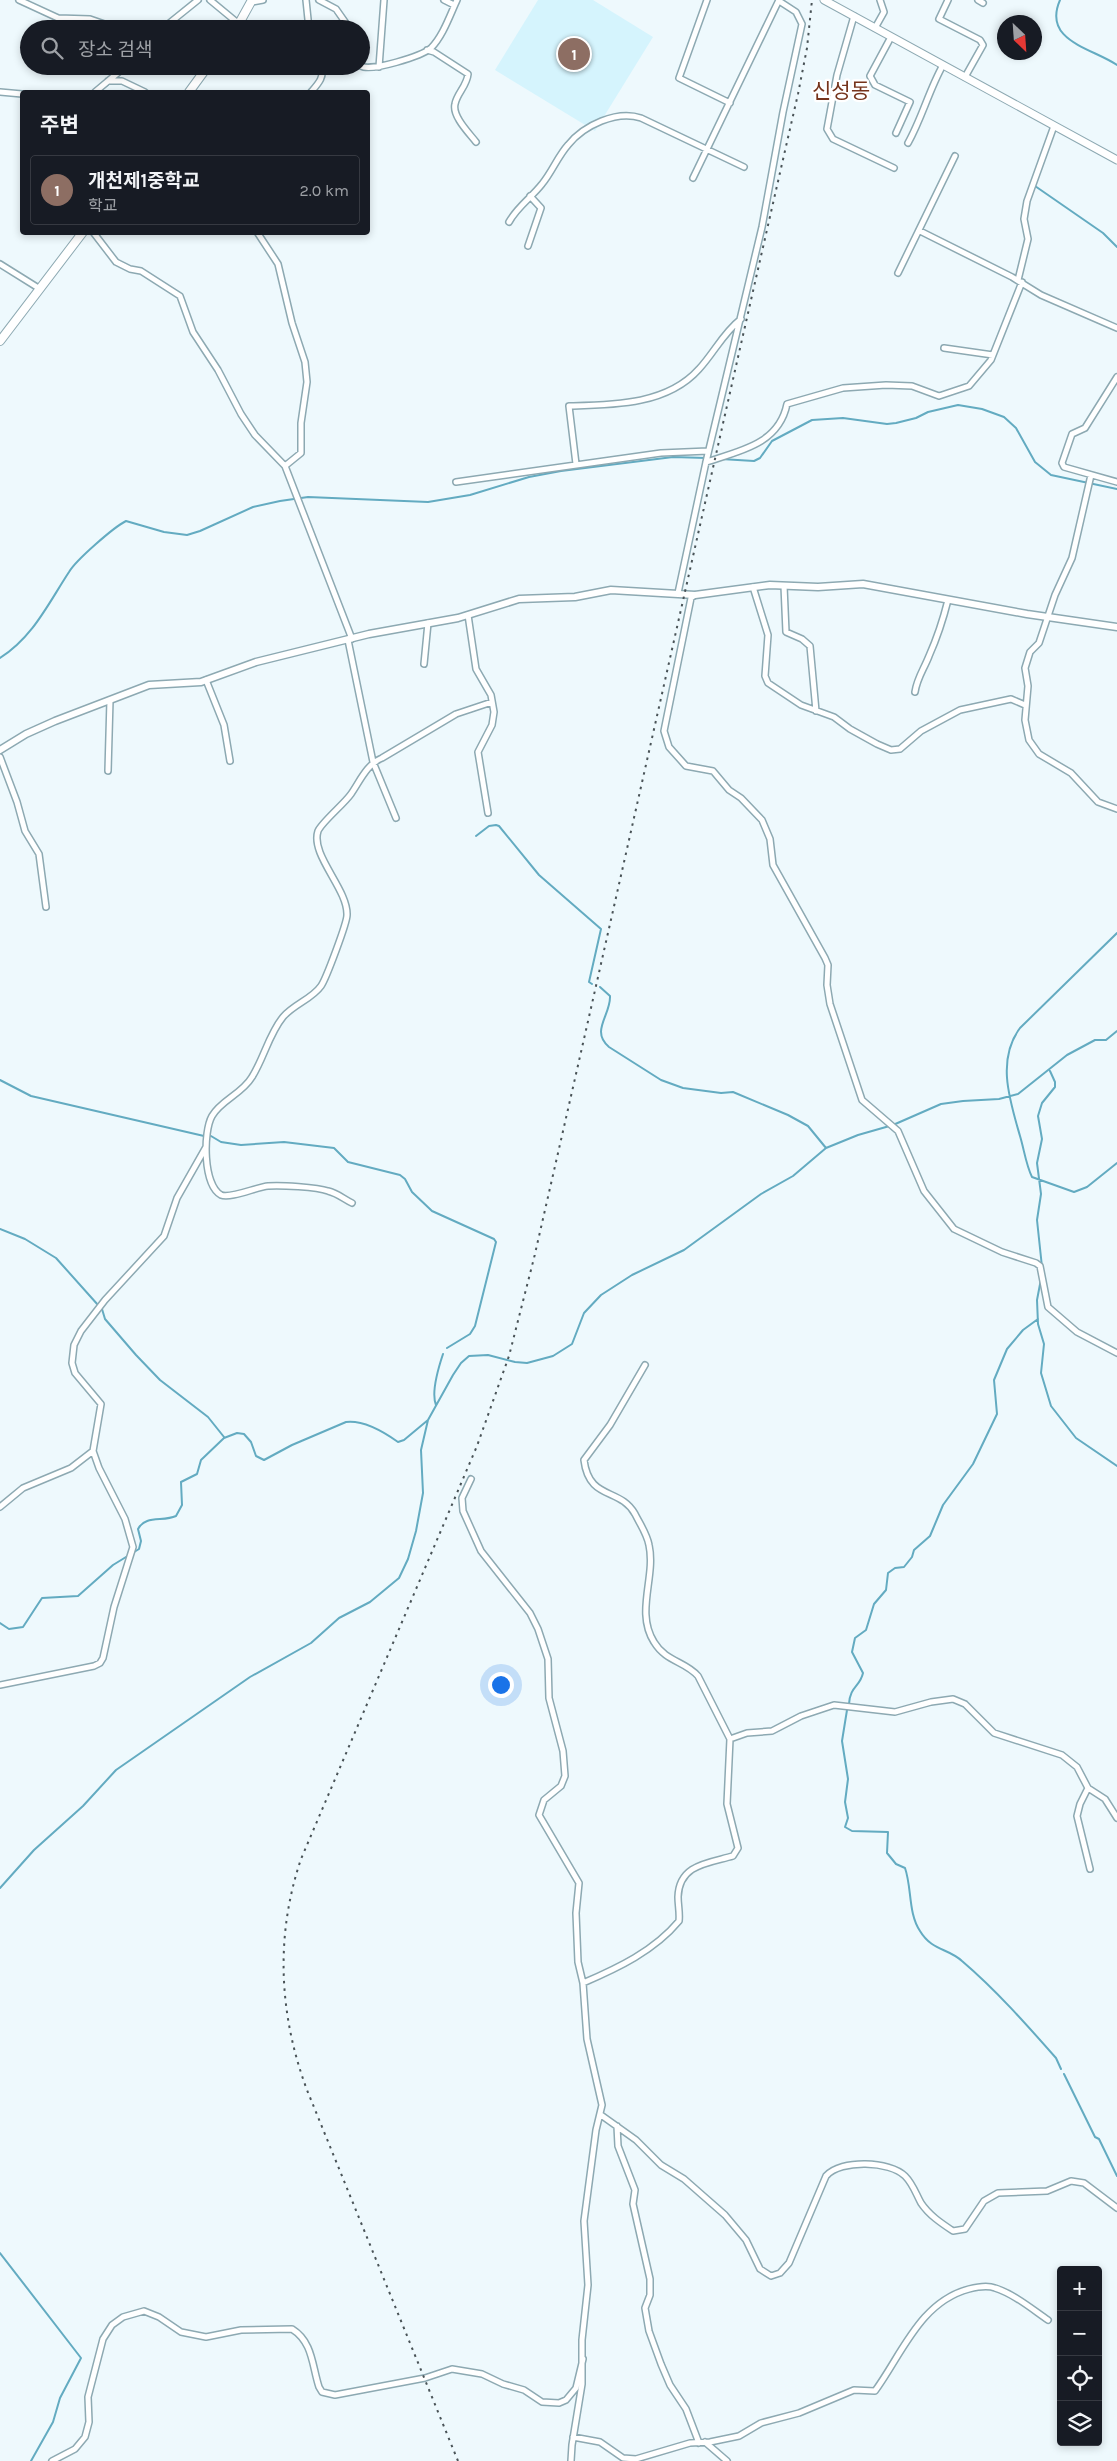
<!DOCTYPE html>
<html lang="ko">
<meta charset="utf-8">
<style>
:root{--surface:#171b24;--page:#20242c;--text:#f1f3f6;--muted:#9ea1a6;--line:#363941;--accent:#c99d8a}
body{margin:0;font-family:Karla,"Noto Sans KR",sans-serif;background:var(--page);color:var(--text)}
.controls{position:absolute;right:15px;bottom:15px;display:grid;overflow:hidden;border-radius:5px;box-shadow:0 2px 8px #0003}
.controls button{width:45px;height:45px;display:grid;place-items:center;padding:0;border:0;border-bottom:1px solid var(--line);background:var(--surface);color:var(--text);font:25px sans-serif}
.compass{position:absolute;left:997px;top:15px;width:45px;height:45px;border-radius:50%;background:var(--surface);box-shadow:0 2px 8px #0003;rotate:155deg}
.you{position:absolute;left:500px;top:1684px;width:18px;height:18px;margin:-12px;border:4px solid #fff;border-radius:50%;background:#1a73e8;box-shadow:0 0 0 8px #1a73e833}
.badge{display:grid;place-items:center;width:32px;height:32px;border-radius:50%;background:var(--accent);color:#fff;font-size:16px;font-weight:700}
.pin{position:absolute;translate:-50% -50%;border:2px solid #fff;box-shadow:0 1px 5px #0006}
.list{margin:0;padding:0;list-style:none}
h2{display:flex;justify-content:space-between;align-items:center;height:65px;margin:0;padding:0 20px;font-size:21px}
h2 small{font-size:16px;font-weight:400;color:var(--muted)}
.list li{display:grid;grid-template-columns:32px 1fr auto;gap:15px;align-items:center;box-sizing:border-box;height:70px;margin:0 10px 10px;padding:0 10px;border:1px solid var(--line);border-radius:5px}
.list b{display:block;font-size:19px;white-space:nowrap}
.list p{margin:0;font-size:16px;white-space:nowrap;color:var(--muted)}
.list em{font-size:16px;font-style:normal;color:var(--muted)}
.icon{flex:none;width:28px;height:28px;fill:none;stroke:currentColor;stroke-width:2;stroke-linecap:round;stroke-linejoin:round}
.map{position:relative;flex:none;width:1117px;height:2461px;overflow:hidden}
.search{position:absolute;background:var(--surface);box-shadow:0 2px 8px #0003;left:20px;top:20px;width:350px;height:55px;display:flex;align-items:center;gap:12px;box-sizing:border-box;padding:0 18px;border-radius:28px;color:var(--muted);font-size:19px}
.panel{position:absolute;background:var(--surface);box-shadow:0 2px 8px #0003;left:20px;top:90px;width:350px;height:145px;border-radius:5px}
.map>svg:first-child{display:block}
</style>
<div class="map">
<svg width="1117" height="2461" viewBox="0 0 1117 2461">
<rect width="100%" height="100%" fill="#eef9fd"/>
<path fill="#d5f4fd" d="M538,0H593L653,37L595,131L495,70Z"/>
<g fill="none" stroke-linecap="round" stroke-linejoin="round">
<path stroke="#63abc1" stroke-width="2" d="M1060,0C1042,41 1092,48 1117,65
M99,92L110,83
M1035,186L1103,233L1117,247
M721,459L754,461L760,458L772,441L812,420L843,418L887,424L896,423L916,418L928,412L958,405L982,409L1004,417L1016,428L1035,462L1051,475L1117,489
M0,658C33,637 48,604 69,572C76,560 114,527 126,521L164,532L187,535L200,531L253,507L280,501L308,497L428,502L470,495L529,477L561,471L673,457L706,458
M476,836L489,826L496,825L499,826L539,875L601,929L589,982L592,984
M1117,933L1020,1028C996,1060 1010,1101 1020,1136C1024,1149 1026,1165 1032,1177L1074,1192L1087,1187L1117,1163
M600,987L610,996C611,1015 590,1031 609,1047L661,1080L683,1088L721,1093L733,1092L788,1115L808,1126L826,1148
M0,1080L31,1096L204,1136
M211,1136L221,1142L241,1145L284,1142L334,1148L348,1162L400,1175L405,1179L412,1192L432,1211L494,1239L496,1242L475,1326L470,1334L447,1348
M0,1229L25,1239L56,1258L98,1305
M1042,1267L1037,1220L1041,1194L1037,1163L1042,1139L1038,1116L1042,1103L1055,1087V1082L1050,1071
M1041,1279L1037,1300L1038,1324L1044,1344L1041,1373L1051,1406L1076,1438L1117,1466
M102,1309L105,1319L136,1355L160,1380L208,1417L224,1437
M436,1405C431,1393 439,1366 443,1354
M0,1623L9,1629L23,1627L42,1598L78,1596L113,1565L139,1549L141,1541L138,1529C145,1515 163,1522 176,1516L182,1505L181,1482L197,1474L201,1460L224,1438L237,1433L244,1434L251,1442L256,1456L264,1460L292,1445L346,1422C363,1420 384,1432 398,1442L404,1440L428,1420
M849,1704C850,1686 860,1687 863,1673L852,1652L855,1638L866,1630L874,1604L886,1590L888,1573L895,1568L904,1567L912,1557L914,1550L930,1536L943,1505L973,1464L997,1414L994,1380L1007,1349L1023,1330L1038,1319
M847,1710L842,1741L848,1779L845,1802L848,1818L845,1827L852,1831L888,1832L887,1853L896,1864L905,1868C912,1888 908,1913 920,1931C932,1951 948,1948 962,1961C996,1990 1026,2024 1056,2058L1061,2069
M0,1888L34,1850L83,1806L116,1770L250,1677L311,1643L339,1618L370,1602L399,1578L408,1559L416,1531L423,1493L421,1450L428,1420L453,1375L461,1363L469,1356L488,1355L515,1362L527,1363L553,1356L572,1344L584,1313L601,1295L632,1275L684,1250L761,1194L793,1176L826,1148L858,1135L893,1125L941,1104L963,1101L999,1099L1018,1094L1067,1055L1095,1040H1106L1117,1031
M1064,2074L1095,2137L1099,2139L1117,2176
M0,2253L81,2358L60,2398L53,2422L31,2461"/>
<g stroke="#8da9b2" stroke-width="8">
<path id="minor" d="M19,0L58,18L90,19L119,29
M210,0L239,24
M306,0L309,29
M319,0L336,9L350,29
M444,0L454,5
M707,0L679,78L730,103
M948,0L939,19L980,40L983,45L965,77
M978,0L983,3
M252,2L263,0
M854,16L837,75L827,129L833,139L894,168
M875,28L884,12L880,0
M162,29L198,0
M891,37L870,76L875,85L910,102L896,133
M427,50L434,52L468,74C467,86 457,93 455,104C452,116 469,133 476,142
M361,66C371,72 422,56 431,48C443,36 450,15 457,0
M379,67L384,0
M108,81H122L145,92
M0,92L22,94
M95,92L126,66
M311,92C318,84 325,77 321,66
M908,143C922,118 929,90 943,65
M693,178L779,0
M509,222C517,207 532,197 542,184C552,172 558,156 568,145C584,125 617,110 641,118L744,167
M920,231L1012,277L1041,295L1117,328
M93,232L116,262L130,269L141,271L180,296L193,332L218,370L241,414L255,435L285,466L352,639
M257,232L278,264L292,323L305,362L307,382L301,423V453L285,466
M528,246L541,208L530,196
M0,264L40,289
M898,273L955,156
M1018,280L1028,239L1024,219L1027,201L1054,126
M944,348L993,355
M1117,377L1085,428L1072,434L1062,463L1064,467L1117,482
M706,462C740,451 779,444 787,404L843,388L886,385L912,386L939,396L969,386L991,360L1022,282
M576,464L569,406C613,405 667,405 699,369C714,353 723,333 741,319
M1091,475L1072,558L1055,595L1039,643L1030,652L1025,668L1028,686L1025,720L1029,740L1039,754L1071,773L1098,802L1117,809
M456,482L661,453L708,451
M784,586L786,632L802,639L810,646L816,711
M753,587L768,635L765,676L768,683L801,705L834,717L850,729L877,744L891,750L900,749L921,731L960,710L1011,699L1025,705
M678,593L706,462L762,227L783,112L802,24L796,12L779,1
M695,595L691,598L664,731L669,747L686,766L713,771L729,790L741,798L762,820L770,839L773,865L825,958L828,965L827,985L830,1004L862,1100L898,1131L924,1191L954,1229L1002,1252L1036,1263L1040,1266L1048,1307L1077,1332L1117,1353
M468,615L476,669L491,695L494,712L492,725L478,752L488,813
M348,640L373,762L396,818
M424,664L428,623
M206,680L224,725L230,761
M915,692C917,678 924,669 929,656C937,638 943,620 948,600
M0,757L17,802L25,831L39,854L46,907
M108,771L110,700
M352,1203C344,1199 337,1193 328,1191C317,1187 280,1185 268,1186C257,1187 230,1199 221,1195C203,1185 203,1132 212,1116C221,1100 242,1094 252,1077C264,1058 269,1034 283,1017C294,1004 312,999 321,986C326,979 347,923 347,915C348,889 310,855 318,831C322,822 344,804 351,794C360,781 367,764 382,758L456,714L492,702
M471,1479L462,1498L463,1511L481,1551L530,1613L538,1629L548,1659L549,1698L563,1751L565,1776L561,1786L544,1800L539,1815L579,1883L576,1913L578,1962L583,1983L587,2039L602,2105L596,2130L584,2221L588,2285L582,2340V2384L572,2445L571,2461
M0,1507L23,1488L71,1468L93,1451L101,1404L75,1373L72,1363L74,1345L81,1331L105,1300L164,1236L177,1198L206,1147
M0,1685L94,1666L100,1663L103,1658L114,1607L133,1547L125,1519L99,1468L93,1451
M730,1739L747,1733L772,1731L801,1716L834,1705L895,1712L931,1702L953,1699L965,1704L994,1733L1062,1755L1077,1767L1088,1788L1080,1804L1077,1816L1090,1869
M1088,1788L1105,1799L1117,1818
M583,1983C618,1968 654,1951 679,1921C680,1913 678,1905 678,1897C679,1864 709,1863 733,1856L738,1848L727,1804L730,1739L698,1676C685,1661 666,1662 654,1642C635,1612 656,1577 649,1545C647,1534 640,1524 635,1514C620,1487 589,1501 584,1460L610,1425L645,1365
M601,2115L636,2140L661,2165L684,2179L725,2215L746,2240L760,2269L771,2276L780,2273L789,2263L826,2176C841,2159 890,2161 905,2176C913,2184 916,2194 921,2203C929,2215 941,2223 953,2231L965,2229L984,2201L998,2193L1047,2191L1071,2181L1084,2183L1117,2208
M617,2126L618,2146L635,2190L633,2204L650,2279V2295L645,2308L649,2331L661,2364L670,2385L686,2409L699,2443
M573,2437L600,2442L623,2458L636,2459L690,2443L710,2442L739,2436L761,2423L799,2413L854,2390L875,2391C902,2354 920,2302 969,2289C977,2287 987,2285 995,2288C1014,2294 1032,2309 1048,2320
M705,2442L727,2461
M52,2461L75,2449L85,2437L89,2422L88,2397L103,2339L112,2325L123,2317L144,2311L159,2317L181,2332L206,2337L241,2330L292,2329C313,2342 312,2366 319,2387L322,2392L335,2395L425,2378L452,2369L482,2374L503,2384L524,2390L542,2402L559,2403L566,2400L576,2388L583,2359"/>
</g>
<g stroke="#8da9b2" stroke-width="9">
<path id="tertiary" d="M0,750L26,734L55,721L149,685L201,682L256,662L369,634L458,618L519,599L575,597L611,590L695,595L770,585L818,587L863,584L1027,614L1117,627"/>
</g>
<g stroke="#8da9b2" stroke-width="9">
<path id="secondary" d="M824,0L1117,160"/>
</g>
<g stroke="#8da9b2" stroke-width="10">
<path id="primary" d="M236,29L252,0
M189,92L208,66
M0,341L83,232"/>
</g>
<use href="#minor" stroke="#fff" stroke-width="5"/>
<use href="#tertiary" stroke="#fff" stroke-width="6"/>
<use href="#secondary" stroke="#fff" stroke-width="7"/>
<use href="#primary" stroke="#fff" stroke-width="8"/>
<path stroke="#495357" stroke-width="2" stroke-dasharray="2.5 5" stroke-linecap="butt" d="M458,2461L307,2090C279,2015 275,1936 301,1859L477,1446L509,1356L534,1258C623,870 709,482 798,94L807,48L812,0"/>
</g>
<g text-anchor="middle" stroke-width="4.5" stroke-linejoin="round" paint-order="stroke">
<g font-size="21" fill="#75331b" stroke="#fff">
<text x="841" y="98">신성동</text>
</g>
</g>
</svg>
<div class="controls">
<button>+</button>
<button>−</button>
<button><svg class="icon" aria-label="locate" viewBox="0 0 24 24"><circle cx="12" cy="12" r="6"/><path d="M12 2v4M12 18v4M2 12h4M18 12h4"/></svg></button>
<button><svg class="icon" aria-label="layers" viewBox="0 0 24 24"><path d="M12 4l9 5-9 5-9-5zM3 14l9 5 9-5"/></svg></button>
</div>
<svg class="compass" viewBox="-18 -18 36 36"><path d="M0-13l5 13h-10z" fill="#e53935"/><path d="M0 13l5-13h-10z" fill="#9ea1a6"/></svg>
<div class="you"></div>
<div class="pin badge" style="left:574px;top:54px;background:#8d6e63">1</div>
<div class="search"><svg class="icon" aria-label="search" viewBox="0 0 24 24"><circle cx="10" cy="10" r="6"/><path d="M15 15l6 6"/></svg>장소 검색</div>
<section class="panel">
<h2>주변<small></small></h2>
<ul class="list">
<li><span class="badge" style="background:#8d6e63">1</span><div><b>개천제1중학교</b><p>학교</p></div><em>2.0 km</em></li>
</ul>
</section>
</div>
